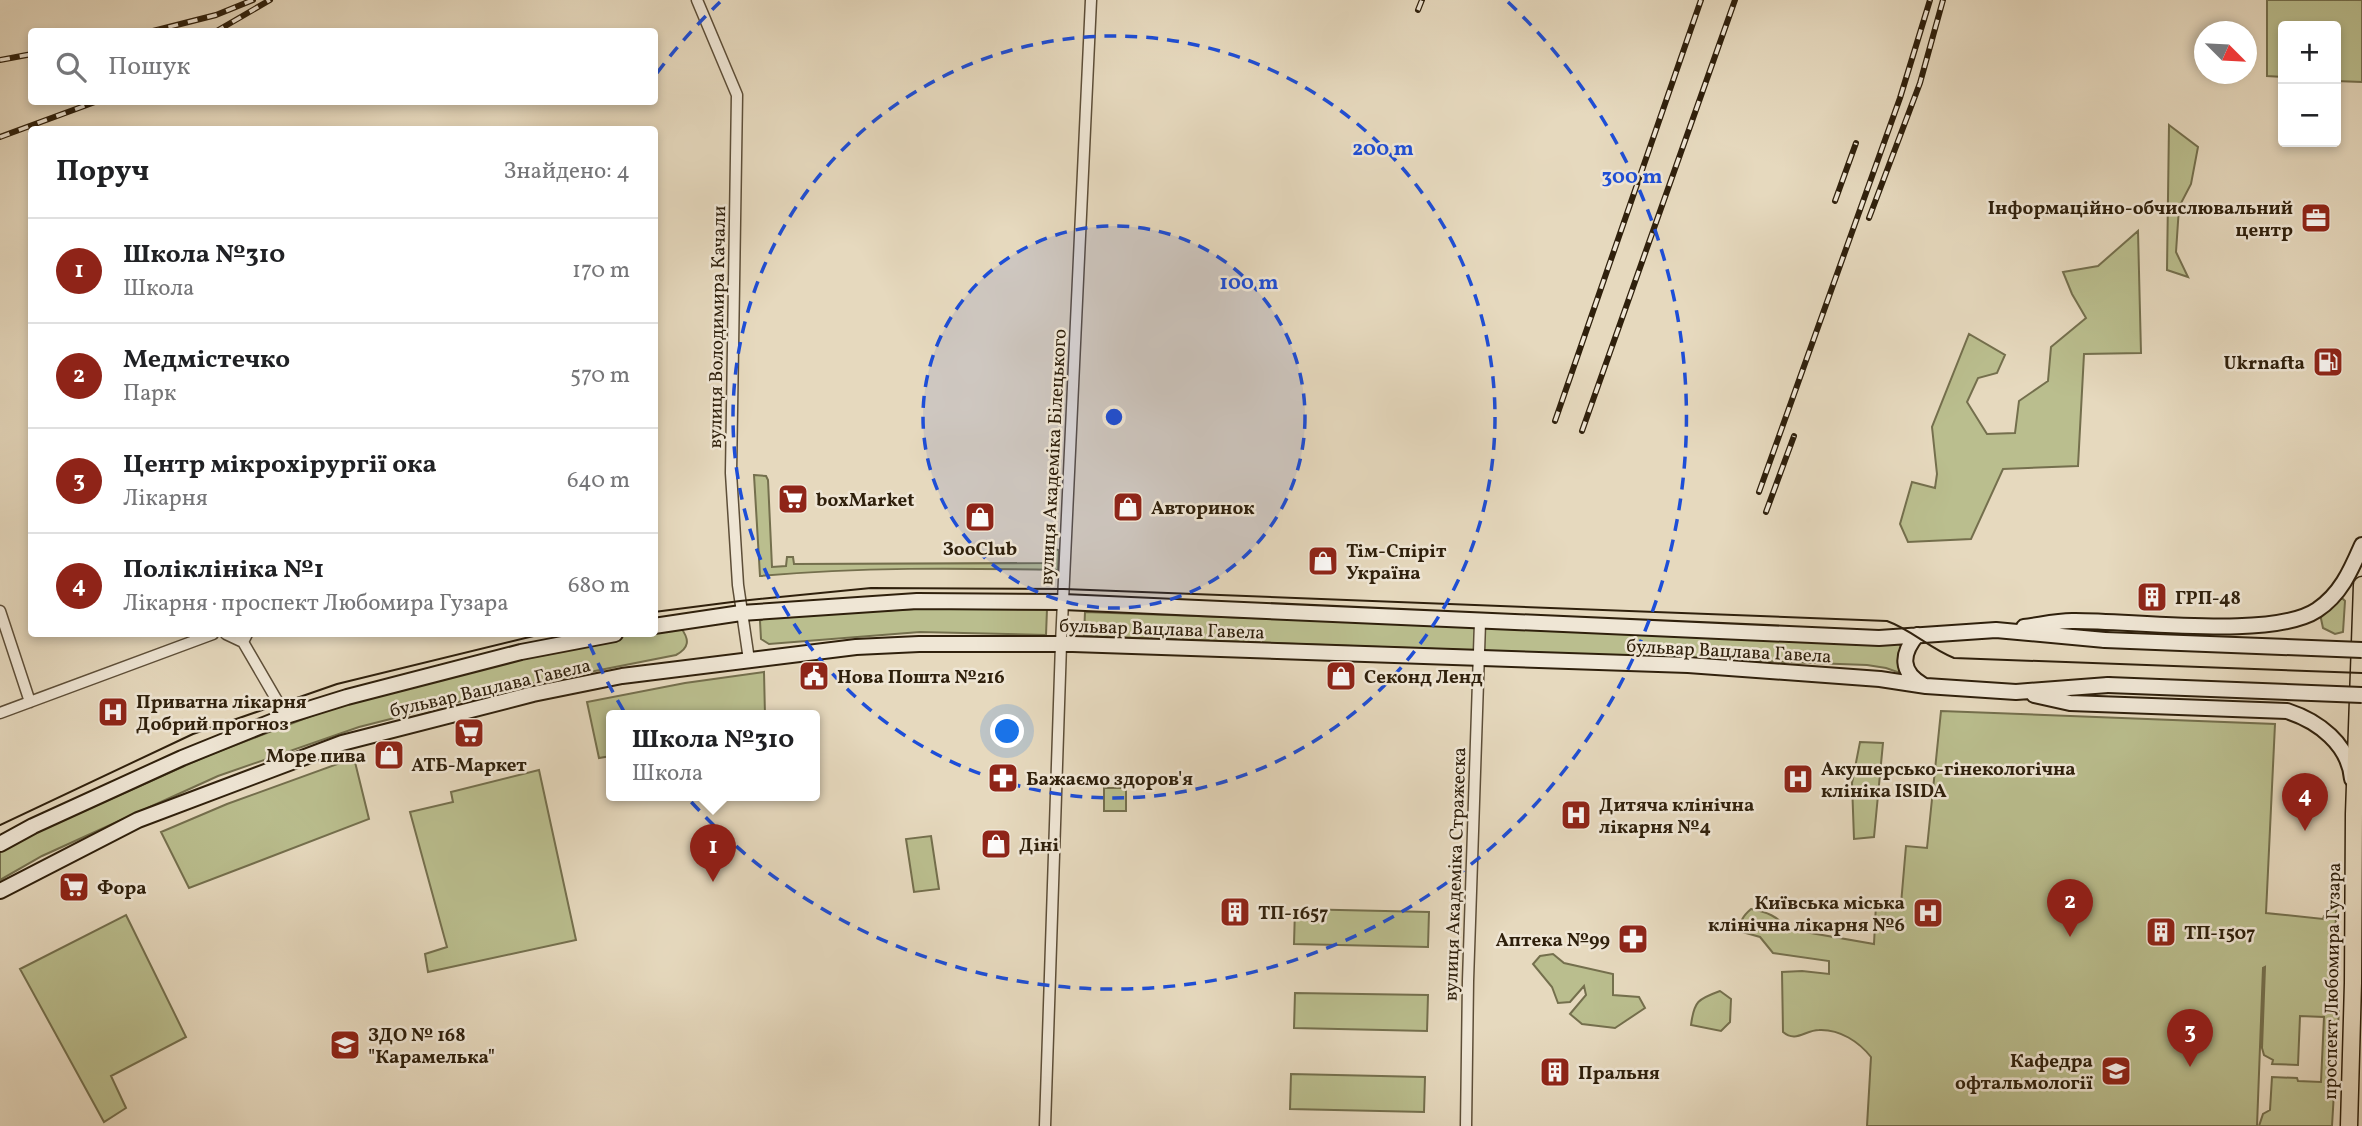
<!DOCTYPE html>
<html lang="uk">
<meta charset="utf-8">
<style>
:root{--surface:#fff;--page:#f6f6f6;--text:#202124;--muted:#757577;--line:#e0e0e0;--accent:#8f2418}
body{margin:0;font-family:Vollkorn,serif;background:var(--page);color:var(--text)}
.controls{position:absolute;right:21px;top:21px;display:grid;overflow:hidden;border-radius:7px;box-shadow:0 4px 10px #0003}
.controls button{width:63px;height:63px;display:grid;place-items:center;padding:0;border:0;border-bottom:2px solid var(--line);background:var(--surface);color:var(--text);font:35px sans-serif}
.compass{position:absolute;left:2194px;top:21px;width:63px;height:63px;border-radius:50%;background:var(--surface);box-shadow:0 4px 10px #0003;rotate:114deg}
.you{position:absolute;left:1008px;top:732px;width:24px;height:24px;margin:-18px;border:5px solid #fff;border-radius:50%;background:#1a73e8;box-shadow:0 0 0 10px #1a73e833}
.badge{display:grid;place-items:center;width:46px;height:46px;border-radius:50%;background:var(--accent);color:#fff;font-size:23px;font-weight:700}
.pin{position:absolute;translate:-50% -58px;filter:drop-shadow(0 2px 4px #0008)}
.pin::after{content:'';position:absolute;top:37px;width:24px;height:21px;background:inherit;clip-path:polygon(0 0,100% 0,50% 100%)}
.popup{position:absolute;left:606px;top:710px;width:214px;height:91px;box-sizing:border-box;display:grid;place-content:center;border-radius:7px;background:var(--surface);filter:drop-shadow(0 2px 5px #0005);font-size:23px;white-space:nowrap;color:var(--muted)}
.popup b{font-size:26px;color:var(--text)}
.popup::after{content:'';position:absolute;left:50%;top:100%;margin-left:-14px;border:14px solid transparent;border-top-color:var(--surface)}
.list{margin:0;padding:0;list-style:none}
h2{display:flex;justify-content:space-between;align-items:center;height:91px;margin:0;padding:0 28px;font-size:30px}
h2 small{font-size:23px;font-weight:400;color:var(--muted)}
.list li{display:grid;grid-template-columns:46px 1fr auto;gap:21px;align-items:center;box-sizing:border-box;height:105px;padding:0 28px;border-top:2px solid var(--line)}
.list b{display:block;font-size:26px;white-space:nowrap}
.list p{margin:0;font-size:23px;white-space:nowrap;color:var(--muted)}
.list em{font-size:23px;font-style:normal;color:var(--muted)}
.icon{flex:none;width:38px;height:38px;fill:none;stroke:currentColor;stroke-width:2;stroke-linecap:round;stroke-linejoin:round}
.map{position:relative;flex:none;width:2362px;height:1126px;overflow:hidden}
.search{position:absolute;background:var(--surface);box-shadow:0 4px 10px #0003;left:28px;top:28px;width:630px;height:77px;display:flex;align-items:center;gap:18px;box-sizing:border-box;padding:0 24px;border-radius:7px;color:var(--muted);font-size:26px}
.panel{position:absolute;background:var(--surface);box-shadow:0 4px 10px #0003;left:28px;top:126px;width:630px;height:511px;border-radius:7px}
.map>svg:first-child{display:block}
</style>
<div class="map">
<svg width="2362" height="1126" viewBox="0 0 2362 1126">
<rect width="100%" height="100%" fill="#e6d9be"/>
<filter id="stains"><feTurbulence type="fractalNoise" baseFrequency=".00286" numOctaves="4"/><feColorMatrix values="0 0 0 0 .2 0 0 0 0 .09 0 0 0 0 .02 0 0 0 .5 -.17"/></filter>
<radialGradient id="worn" r=".72"><stop offset=".6" stop-color="#630" stop-opacity="0"/><stop offset="1" stop-color="#630" stop-opacity=".3"/></radialGradient>
<path fill="#babe8e" stroke="#746f4d" stroke-width="2" d="M2267,0H2362V82L2336,81V26H2283V77L2267,76Z
M2169,125L2198,147L2191,184L2179,207L2176,252L2188,277L2167,270Z
M2138,231L2141,353L2084,354L2078,466L2003,469L1971,539L1908,542L1900,524L1912,482L1935,488L1937,474L1932,427L1969,334L2005,355L1997,373L1978,378L1967,402L1987,434L2015,433L2019,401L2048,381L2051,347L2086,318L2072,294L2063,272L2098,266Z
M754,475L766,476L768,480L772,567L786,566L787,557H793L794,564L1050,563L1052,549L1059,550L1058,570C958,568 860,567 760,576Z
M2342,598L2345,601L2343,632L2335,634L2323,628L2320,614Z
M916,609H1047L1046,635L920,632L769,644L761,639L760,621L767,616Z
M1085,612L1903,641C1899,653 1899,661 1903,674L1886,668L1867,665L1084,636Z
M681,628C690,640 689,648 676,655L529,684L359,727L218,776L42,856L0,880V852L30,835L209,755L348,702L520,656L633,634H654L655,629Z
M764,672L765,716H612L611,756L599,758L587,702L685,683Z
M1941,711L2275,724L2266,913L2323,919L2324,916H2330L2331,870H2338L2332,1008L2339,1009L2332,1126H2259L2263,1114L2270,1110L2272,1077L2297,1078L2298,1081L2321,1082L2324,1017L2300,1016L2298,1065L2272,1064L2273,1060L2264,1055L2262,1048L2265,967L2263,968L2257,1126H1867L1871,1057C1859,1042 1840,1029 1819,1030C1805,1030 1796,1043 1783,1032L1782,972L1802,971L1829,974V961L1773,953L1760,937L1742,932C1739,921 1743,916 1751,909C1767,912 1777,916 1788,929L1874,944L1876,904H1901L1906,846L1927,848Z
M1860,742L1883,743L1874,837L1854,839L1852,783Z
M354,758L369,819L189,888L161,832L227,804Z
M539,770L576,940L428,972L425,954L447,947L410,812L453,802L451,792Z
M1104,788H1126V811H1104Z
M931,836L939,889L914,892L906,839Z
M1295,909L1429,912L1428,947L1294,944Z
M126,915L186,1037L111,1076L126,1108L104,1122L20,969Z
M1553,954L1564,963L1613,974V995L1639,997L1645,1008L1615,1028L1582,1024L1570,1014L1586,995L1584,986L1570,1002L1558,1003L1552,987L1533,964L1540,956Z
M1720,991L1731,999L1730,1022L1721,1031L1691,1025C1694,1001 1698,999 1720,991Z
M1295,993L1428,995L1427,1031L1294,1028Z
M1291,1074L1425,1077L1424,1112L1290,1109Z"/>
<g fill="none" stroke-linecap="round" stroke-linejoin="round">
<g stroke="#5d4e38" stroke-width="13">
<path id="minor" d="M697,0L737,95L731,473L738,585L749,660
M0,611L30,702
M226,634L243,642
M247,634L243,642L286,716
M0,713L213,634
M1045,1126L1061,644L1091,0
M1466,1126L1468,981L1480,622"/>
</g>
<g stroke="#2f200c" stroke-width="18">
<path id="secondary" d="M654,626L741,613L917,601L1063,602L1879,638L1996,630L2105,640
M2024,627C2040,625 2056,621 2072,621C2130,620 2272,640 2317,610C2341,594 2351,570 2362,545
M1917,635C1901,654 1900,672 1923,685
M2034,695L2070,703L2287,711C2318,721 2349,744 2352,779
M0,844L33,826L182,758L286,716L347,697L521,652L615,634
M0,891L138,820L342,743L533,694L622,676L856,647L919,644H1073L1688,665L1880,679L1926,686L2016,692L2108,685"/>
</g>
<g stroke="#2f200c" stroke-width="19">
<path id="primary" d="M2349,1126L2353,983L2354,814L2362,585"/>
</g>
<use href="#minor" stroke="#efe6d5" stroke-width="10"/>
<use href="#secondary" stroke="#efe6d5" stroke-width="14"/>
<use href="#primary" stroke="#e6d9be" stroke-width="16"/>
<path stroke="#2f200c" stroke-width="2" d="M654,612L740,601L871,588L1064,589L1887,621C1912,630 1929,648 1954,658L2362,673
M0,825L193,734L337,684L542,634"/>
<g stroke="#2f200c" stroke-width="6">
<path id="rail" d="M1418,10L1422,0
M149,32L216,15L253,0
M215,32L270,0
M0,60L32,54
M0,137L95,102
M1835,201L1856,143
M1869,218L1920,83L1943,0
M1555,421L1701,0
M1582,431L1735,0
M1759,492L1900,98L1930,0
M1766,512L1794,436"/>
</g>
<use href="#rail" stroke="#efe6d5" stroke-width="3.5" stroke-dasharray="10" stroke-linecap="butt"/>
<g stroke="#2f200c" stroke-width="18" stroke-linecap="butt">
<path id="secondary-bridge" d="M2105,640L2362,650
M2108,685L2362,695"/>
</g>
<use href="#secondary-bridge" stroke="#efe6d5" stroke-width="14"/>
</g>
<circle cx="1114" cy="417" r="191" fill="#1d4ed8" fill-opacity=".12"/>
<g fill="none" stroke="#1d4ed8" stroke-width="3.5" stroke-dasharray="12 9">
<circle cx="1114" cy="417" r="191"/>
<circle cx="1114" cy="417" r="381"/>
<path d="M657 73A572 572 0 0 1 720 2M1508 2A572 572 0 1 1 586 636"/>
</g>
<defs>
<g id="office-square" transform="scale(1.575)"><rect x="-9" y="-9" width="18" height="18" rx="4" fill="#8f2418" stroke="#efe6d5"/><path d="M-6-3h4V-5.5h4V-3h4V5H-6ZM-1-4.5V-3h2v-1.5ZM-6 0V1H6V0Z" fill="#fff"/></g>
<g id="fuel-square" transform="scale(1.575)"><rect x="-9" y="-9" width="18" height="18" rx="4" fill="#8f2418" stroke="#efe6d5"/><path d="M-5.5-6h7V0h2V4h1.3V-2.5L3-4.5l.8-.8L6-3V5H2.5V1h-1V6h-7ZM-4.2-4.7v3.2H.2V-4.7Z" fill="#fff"/></g>
<g id="supermarket-square" transform="scale(1.575)"><rect x="-9" y="-9" width="18" height="18" rx="4" fill="#8f2418" stroke="#efe6d5"/><path d="M-6-5.5h2.5l.6 2H6L4.5 2H-2.5L-4.4-4H-6ZM-1.5 3.2a1.3 1.3 0 1 0 .1 0ZM3 3.2a1.3 1.3 0 1 0 .1 0Z" fill="#fff"/></g>
<g id="shop-square" transform="scale(1.575)"><rect x="-9" y="-9" width="18" height="18" rx="4" fill="#8f2418" stroke="#efe6d5"/><path d="M-5-2.5h2.3a2.7 3.5 0 0 1 5.4 0H5L5.5 6h-11ZM-1.5-2.5h3a1.5 2.3 0 0 0-3 0Z" fill="#fff"/></g>
<g id="building-square" transform="scale(1.575)"><rect x="-9" y="-9" width="18" height="18" rx="4" fill="#8f2418" stroke="#efe6d5"/><path d="M-4-6H4V6H1V3H-1V6H-4ZM-2.5-4.3h1.7v1.8h-1.7ZM.8-4.3h1.7v1.8H.8ZM-2.5-1h1.7V.8h-1.7ZM.8-1h1.7V.8H.8Z" fill="#fff"/></g>
<g id="civic-square" transform="scale(1.575)"><rect x="-9" y="-9" width="18" height="18" rx="4" fill="#8f2418" stroke="#efe6d5"/><path d="M-.6-6.5H3V-4.5H.6V-3L4-1V1h2V6H-6V1h2V-1L-.6-3ZM-1.2 2.5V6h2.4V2.5Z" fill="#fff"/></g>
<g id="hospital-square" transform="scale(1.575)"><rect x="-9" y="-9" width="18" height="18" rx="4" fill="#8f2418" stroke="#efe6d5"/><path d="M-5-5h3v3.5h4V-5h3V5h-3V1.5h-4V5h-3Z" fill="#fff"/></g>
<g id="pharmacy-square" transform="scale(1.575)"><rect x="-9" y="-9" width="18" height="18" rx="4" fill="#8f2418" stroke="#efe6d5"/><path d="M-2-6h4v4h4v4h-4v4h-4v-4h-4v-4h4Z" fill="#fff"/></g>
<g id="school-square" transform="scale(1.575)"><rect x="-9" y="-9" width="18" height="18" rx="4" fill="#8f2418" stroke="#efe6d5"/><path d="M0-5L7-2L0 1L-7-2ZM-4 1L0 2.5L4 1V4Q0 6-4 4Z" fill="#fff"/></g>
<g id="university-square" transform="scale(1.575)"><rect x="-9" y="-9" width="18" height="18" rx="4" fill="#8f2418" stroke="#efe6d5"/><path d="M0-5L7-2L0 1L-7-2ZM-4 1L0 2.5L4 1V4Q0 6-4 4Z" fill="#fff"/></g>
</defs>
<g fill-rule="evenodd">
<use href="#office-square" x="2316" y="218"/>
<use href="#fuel-square" x="2328" y="362"/>
<use href="#supermarket-square" x="793" y="499"/>
<use href="#shop-square" x="1128" y="507"/>
<use href="#shop-square" x="980" y="517"/>
<use href="#shop-square" x="1323" y="561"/>
<use href="#building-square" x="2152" y="597"/>
<use href="#civic-square" x="814" y="676"/>
<use href="#shop-square" x="1341" y="676"/>
<use href="#hospital-square" x="113" y="712"/>
<use href="#supermarket-square" x="469" y="733"/>
<use href="#shop-square" x="389" y="755"/>
<use href="#pharmacy-square" x="1003" y="778"/>
<use href="#hospital-square" x="1798" y="779"/>
<use href="#hospital-square" x="1576" y="815"/>
<use href="#shop-square" x="996" y="844"/>
<use href="#supermarket-square" x="74" y="887"/>
<use href="#building-square" x="1235" y="912"/>
<use href="#hospital-square" x="1928" y="913"/>
<use href="#building-square" x="2161" y="932"/>
<use href="#pharmacy-square" x="1633" y="939"/>
<use href="#school-square" x="345" y="1045"/>
<use href="#university-square" x="2116" y="1071"/>
<use href="#building-square" x="1555" y="1072"/>
</g>
<g text-anchor="middle" stroke-width="5" stroke-linejoin="round" paint-order="stroke">
<g font-size="19" font-weight="bold" fill="#2f200c" stroke="#efe6d5" text-anchor="start">
<text x="2293" y="214" text-anchor="end">Інформаційно-обчислювальний<tspan x="2293" dy="22">центр</tspan></text>
<text x="2305" y="369" text-anchor="end">Ukrnafta</text>
<text x="816" y="506">boxMarket</text>
<text x="1151" y="514">Авторинок</text>
<text x="980" y="555" text-anchor="middle">ЗооClub</text>
<text x="1346" y="557">Тім-Спіріт<tspan x="1346" dy="22">Україна</tspan></text>
<text x="2175" y="604">ГРП-48</text>
<text x="837" y="683">Нова Пошта №216</text>
<text x="1364" y="683">Секонд Ленд</text>
<text x="136" y="708">Приватна лікарня<tspan x="136" dy="22">Добрий прогноз</tspan></text>
<text x="366" y="762" text-anchor="end">Море пива</text>
<text x="469" y="771" text-anchor="middle">АТБ-Маркет</text>
<text x="1821" y="775">Акушерсько-гінекологічна<tspan x="1821" dy="22">клініка ISIDA</tspan></text>
<text x="1026" y="785">Бажаємо здоров'я</text>
<text x="1599" y="811">Дитяча клінічна<tspan x="1599" dy="22">лікарня №4</tspan></text>
<text x="1019" y="851">Діні</text>
<text x="97" y="894">Фора</text>
<text x="1905" y="909" text-anchor="end">Київська міська<tspan x="1905" dy="22">клінічна лікарня №6</tspan></text>
<text x="1258" y="919">ТП-1657</text>
<text x="2184" y="939">ТП-1507</text>
<text x="1610" y="946" text-anchor="end">Аптека №99</text>
<text x="368" y="1041">ЗДО № 168<tspan x="368" dy="22">"Карамелька"</tspan></text>
<text x="2093" y="1067" text-anchor="end">Кафедра<tspan x="2093" dy="22">офтальмології</tspan></text>
<text x="1578" y="1079">Пральня</text>
</g>
<g font-size="19" fill="#2f200c" stroke="#efe6d5">
<text transform="translate(716 327) rotate(-89)" y="7">вулиця Володимира Качали</text>
<text transform="translate(1052 457) rotate(-87)" y="7">вулиця Академіка Білецького</text>
<text transform="translate(1162 628) rotate(2)" y="7">бульвар Вацлава Гавела</text>
<text transform="translate(1729 650) rotate(3)" y="7">бульвар Вацлава Гавела</text>
<text transform="translate(490 687) rotate(-13)" y="7">бульвар Вацлава Гавела</text>
<text transform="translate(1454 874) rotate(-88)" y="7">вулиця Академіка Стражеска</text>
<text transform="translate(2331 981) rotate(-89)" y="7">проспект Любомира Гузара</text>
</g>
</g>
<circle cx="1114" cy="417" r="10" fill="#1d4ed8" stroke="#efe6d5" stroke-width="3.5"/>
<g font-size="21" text-anchor="middle" font-weight="bold" fill="#1d4ed8" stroke="#efe6d5" stroke-width="5" stroke-linejoin="round" paint-order="stroke">
<text x="1383" y="155">200 m</text>
<text x="1632" y="183">300 m</text>
<text x="1249" y="289">100 m</text>
</g>
<rect width="100%" height="100%" filter="url(#stains)"/>
<rect width="100%" height="100%" fill="url(#worn)"/>
</svg>
<div class="controls">
<button>+</button>
<button>−</button>
</div>
<svg class="compass" viewBox="-18 -18 36 36"><path d="M0-13l5 13h-10z" fill="#e53935"/><path d="M0 13l5-13h-10z" fill="#757577"/></svg>
<div class="you"></div>
<div class="pin badge" style="left:713px;top:882px">1</div>
<div class="popup"><b>Школа №310</b>Школа</div>
<div class="pin badge" style="left:2070px;top:937px">2</div>
<div class="pin badge" style="left:2190px;top:1067px">3</div>
<div class="pin badge" style="left:2305px;top:831px">4</div>
<div class="search"><svg class="icon" aria-label="search" viewBox="0 0 24 24"><circle cx="10" cy="10" r="6"/><path d="M15 15l6 6"/></svg>Пошук</div>
<section class="panel">
<h2>Поруч<small>Знайдено: 4</small></h2>
<ul class="list">
<li><span class="badge">1</span><div><b>Школа №310</b><p>Школа</p></div><em>170 m</em></li>
<li><span class="badge">2</span><div><b>Медмістечко</b><p>Парк</p></div><em>570 m</em></li>
<li><span class="badge">3</span><div><b>Центр мікрохірургії ока</b><p>Лікарня</p></div><em>640 m</em></li>
<li><span class="badge">4</span><div><b>Поліклініка №1</b><p>Лікарня · проспект Любомира Гузара</p></div><em>680 m</em></li>
</ul>
</section>
</div>
